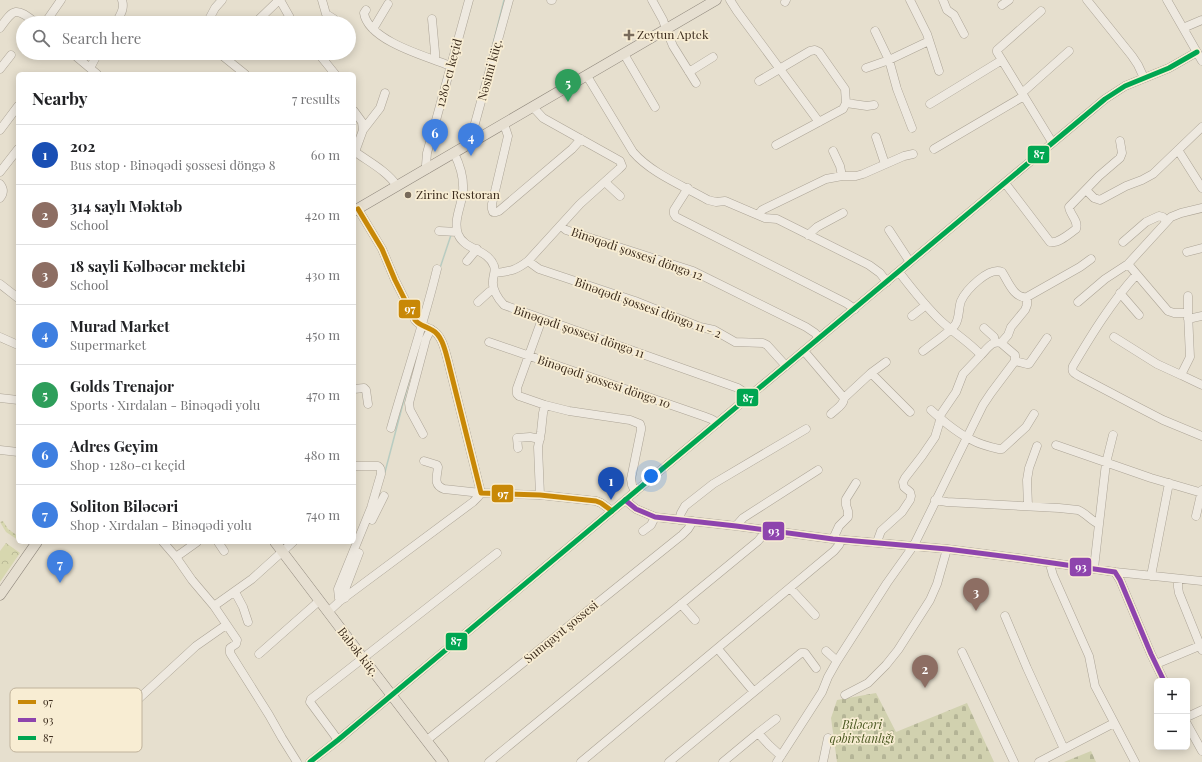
<!DOCTYPE html>
<meta charset="utf-8">
<style>
:root{--surface:#fff;--page:#f2f2f2;--text:#202124;--muted:#757577;--line:#e0e0e0;--accent:#786b5b}
body{margin:0;font-family:"Playfair Display",serif;background:var(--page);color:var(--text)}
.controls{position:absolute;right:12px;bottom:12px;display:grid;overflow:hidden;border-radius:6px;box-shadow:0 2px 10px #0003}
.controls button{width:36px;height:36px;display:grid;place-items:center;padding:0;border:0;border-bottom:1px solid var(--line);background:var(--surface);color:var(--text);font:20px sans-serif}
.you{position:absolute;left:651px;top:476px;width:14px;height:14px;margin:-10px;border:3px solid #fff;border-radius:50%;background:#1a73e8;box-shadow:0 0 0 6px #1a73e833}
.badge{display:grid;place-items:center;width:26px;height:26px;border-radius:50%;background:var(--accent);color:#fff;font-size:13px;font-weight:700}
.pin{position:absolute;translate:-50% -33px;filter:drop-shadow(0 1px 2px #0008)}
.pin::after{content:'';position:absolute;top:21px;width:14px;height:12px;background:inherit;clip-path:polygon(0 0,100% 0,50% 100%)}
.list{margin:0;padding:0;list-style:none}
h2{display:flex;justify-content:space-between;align-items:center;height:52px;margin:0;padding:0 16px;font-size:17px}
h2 small{font-size:13px;font-weight:400;color:var(--muted)}
.list li{display:grid;grid-template-columns:26px 1fr auto;gap:12px;align-items:center;box-sizing:border-box;height:60px;padding:0 16px;border-top:1px solid var(--line)}
.list b{display:block;font-size:15px;white-space:nowrap}
.list p{margin:0;font-size:13px;white-space:nowrap;color:var(--muted)}
.list em{font-size:13px;font-style:normal;color:var(--muted)}
.icon{flex:none;width:22px;height:22px;fill:none;stroke:currentColor;stroke-width:2;stroke-linecap:round;stroke-linejoin:round}
.map{position:relative;flex:none;width:1202px;height:762px;overflow:hidden}
.search{position:absolute;background:var(--surface);box-shadow:0 2px 10px #0003;left:16px;top:16px;width:340px;height:44px;display:flex;align-items:center;gap:10px;box-sizing:border-box;padding:0 14px;border-radius:22px;color:var(--muted);font-size:15px}
.panel{position:absolute;background:var(--surface);box-shadow:0 2px 10px #0003;left:16px;top:72px;width:340px;height:472px;border-radius:6px}
.map>svg:first-child{display:block}
</style>
<div class="map">
<svg width="1202" height="762" viewBox="0 0 1202 762">
<defs>
<pattern id="grass-dots" width="8" height="8" patternUnits="userSpaceOnUse"><rect width="8" height="8" fill="#d7d7af"/><path d="M2 2h.1M6 6h.1" fill="none" stroke="#b9b996" stroke-width="1.8" stroke-linecap="round"/></pattern>
<pattern id="forest-crowns" width="20" height="18" patternUnits="userSpaceOnUse"><rect width="20" height="18" fill="#d7d7af"/><path d="M2 6a3 3 0 1 1 6 0M12 15a3 3 0 1 1 6 0" fill="none" stroke="#b9b996"/></pattern>
<pattern id="cemetery-stones" width="16" height="16" patternUnits="userSpaceOnUse"><rect width="16" height="16" fill="#d1d1af"/><path d="M2 7V4a2 2 0 0 1 4 0v3zM10 15v-3a2 2 0 0 1 4 0v3z" fill="#b4b496"/></pattern>
</defs>
<rect width="100%" height="100%" fill="#e6dfce"/>
<path fill="url(#grass-dots)" d="M3,521L8,529L18,536V540L6,532L0,522Z"/>
<path fill="url(#forest-crowns)" d="M6,543L20,553L0,582V551Z"/>
<path fill="url(#cemetery-stones)" d="M876,693L896,732L967,703L994,762H837L831,718L837,700Z
M1091,751L1096,762H1064Z"/>
<g fill="none" stroke-linecap="round" stroke-linejoin="round">
<path stroke="#b8ccc1" stroke-width="1.5" d="M493,44L504,0
M440,268L451,235
M385,472L411,373"/>
<g stroke="#aca496" stroke-width="9">
<path id="minor" d="M280,0L293,23
M322,0L326,14L334,19L336,23
M551,0H552
M652,0L663,20L666,29L673,46L696,83
M730,0L737,11L819,122
M910,0L927,34L939,71
M943,0L947,10L954,15L964,34
M1087,0L1132,56L1138,65L1144,78
M1167,0L1202,61
M785,2L786,0
M1002,5L1009,0
M366,10L364,13C368,41 428,57 451,66
M1041,11L997,50V52L1052,142
M432,19L435,52V60
M45,23L61,0
M116,23C120,15 125,9 122,0
M207,23L215,8L222,0
M255,23L279,0
M0,28C14,8 16,7 36,23
M1183,28L1202,20
M373,29L388,4
M875,31L889,60L897,89L912,128
M72,53L97,74
M219,53L245,74
M318,53L335,74
M624,54L655,107
M90,68L98,53
M866,68L889,60L929,41
M0,69L11,55
M689,72L713,57
M587,76L633,152C652,174 684,186 708,200L716,202L725,201L765,218L777,219L869,265L880,273L887,282
M759,81L810,51L815,50L819,52L845,89L846,103L843,109L776,145
M1022,93L1069,51
M846,103L867,106L874,105
M930,104L1002,60
M354,111L362,122L363,130L355,152
M504,124L508,136L492,204V209L493,212H496L499,211L572,149L581,139
M0,130L18,106
M363,130L380,108L385,93
M876,137L885,164
M477,140L474,133V127L509,0
M934,149L1024,96
M1178,150L1202,188
M354,151C369,162 387,171 397,186
M833,151L840,166L842,176
M454,153C460,165 464,177 463,191C462,205 453,220 458,234C464,250 488,249 494,266C496,271 493,275 493,281C492,289 498,299 504,305L738,388L750,396
M427,169L426,165L427,153L469,0
M0,172L18,149
M605,182L620,196
M1005,183L1050,242C1058,244 1069,234 1076,229C1079,221 1070,215 1069,207L1099,176L1120,158L1122,153L1120,141
M0,184C4,189 4,193 0,198
M688,188L674,210V214L676,217L846,303L855,309
M1086,190L1094,198L1100,200L1126,186L1142,180L1153,174L1202,127
M1202,208L1181,213L1171,217L1128,264L1168,311L1174,313H1188L1190,357L1181,375L1202,385
M358,209L382,249L395,280L415,320C420,326 426,326 432,330C442,335 445,350 448,361L481,493L540,495L596,501L601,503L612,511
M758,215L762,210L826,179L842,176H856L863,174L904,156L913,154
M561,226L566,230L575,233L693,271L806,327L815,333L819,338
M889,230L910,262
M439,231L457,232
M808,235L817,227L843,213
M1123,242L1146,222L1159,216L1163,217L1166,222
M1187,252L1202,248
M467,261L477,249
M528,261L539,269L635,301L700,327L714,330L735,342L763,343L767,345L786,366
M495,273C510,271 515,271 528,261L580,204L619,169L622,166L620,161L543,118L533,107
M1136,275C1111,303 1092,334 1073,366C1071,372 1074,373 1079,376L1134,405L1163,420L1202,436
M0,284L18,298
M1120,293L1139,315
M1188,296V313
M478,302L489,292L494,289
M1078,302L1105,279L1128,264
M912,316L926,305
M542,319L517,388V394L519,396L545,405L569,411L630,420L640,424L641,427V430L631,479L632,485L635,492
M1188,319L1202,316
M984,328L994,337L995,342
M0,337L18,345
M1114,337L1157,364L1181,375
M489,342L703,416L711,419L718,423
M804,351L844,398L871,373L910,412
M923,351C933,343 946,335 955,325C960,318 958,309 961,301C966,290 989,266 1002,272C1008,281 1014,299 1027,297L1080,267L1091,259
M981,355C987,349 992,340 1001,343
M1015,361L1027,364H1029L1047,338
M871,373L886,362
M354,389L364,388L366,390L368,404
M0,398L18,400
M931,410C943,421 957,433 972,440C981,445 990,447 999,449H1002L1026,427L1034,414
M831,414C836,409 844,405 844,398
M391,428C406,375 424,323 437,269
M423,434L410,410L409,403L426,339L431,329
M1056,445L1151,478L1202,493
M518,448L517,438L530,437L540,439
M0,450L18,452
M540,495L538,447L541,432L543,413L545,405
M625,500L636,509L655,517L736,526L833,539L947,549L1018,558L1115,572L1120,580L1151,654L1164,681
M935,500L947,502L1059,508L1078,510C1086,513 1091,521 1099,524
M1028,506L1027,480L1029,468L1037,446
M1196,516L1202,490
M372,520L384,496
M679,520L681,513L685,506L713,484L806,429
M736,526L743,518L818,470
M643,531L651,525L655,517
M833,539L839,526L848,517V511L846,505V499L856,483
M163,542L176,557L192,580L214,606L237,640L236,644L230,648V653L269,715L282,738L297,762
M218,542L224,551
M877,542L881,531L902,512L910,500L911,496L910,492L904,487L903,482L905,478L922,456L935,437L939,424L941,414L956,392L963,374L981,355C969,342 954,333 941,321C925,306 912,289 899,272
M176,557L197,542
M1052,563L1051,568L1053,575L1089,656L1095,686L1135,762
M1094,568L1106,463L1113,435
M1115,572L1202,581
M1151,576L1169,483
M1178,579V587L1179,593L1202,650
M790,588L815,615
M235,592L243,607L248,622
M345,598L344,592L346,587L359,553
M340,601L339,598L338,589L371,508L381,474C381,470 381,468 378,466H354
M681,604L695,620
M214,606L252,579L293,542
M328,612L340,601L473,502L478,497L481,493L444,489C433,485 437,477 438,467L437,465L424,461
M1005,616L1027,668L1064,749
M718,649L754,692
M826,651L837,661
M962,652L1014,762
M259,654L319,601
M1156,664L1202,645
M845,695L868,683L886,665L898,650L930,600L937,584L947,549
M1187,717L1202,710
M1187,724L1202,751
M109,726L196,646L226,625
M758,733L776,719
M338,740L310,702L311,699L497,553
M427,740L682,535L688,529L693,521
M310,762L338,740L1105,99L1125,86L1169,68L1197,52
M489,762L758,541L767,530
M581,762L834,551L839,545L841,540
M669,762L801,653H805L816,668
M723,762L758,733L769,745L781,756
M777,762L822,692L828,677L837,661L887,583L914,545L983,405L991,393L1015,361V355L1001,343L1008,335L1011,327L1025,310L1027,305V297
M823,762L828,738
M1039,762L1114,723"/>
</g>
<g stroke="#91897e" stroke-width="11">
<path id="major" d="M354,211L716,0
M275,542L363,658L443,762
M0,595L37,542"/>
</g>
<use href="#minor" stroke="#eee9e0" stroke-width="8"/>
<use href="#major" stroke="#e6dfd1" stroke-width="10"/>
<g stroke="#f8edd3" stroke-width="8">
<path id="bus-1" d="M358,209L382,249L395,280L415,320C420,326 426,326 432,330C442,335 445,350 448,361L481,493L540,495L596,501L601,503L612,511"/>
</g>
<g stroke="#f8edd3" stroke-width="8">
<path id="bus-2" d="M625,500L636,509L655,517L736,526L833,539L947,549L1018,558L1115,572L1120,580L1151,654L1164,681"/>
</g>
<g stroke="#f8edd3" stroke-width="8">
<path id="bus-3" d="M310,762L338,740L1105,99L1125,86L1169,68L1197,52"/>
</g>
<use href="#bus-1" stroke="#c88807" stroke-width="5"/>
<use href="#bus-2" stroke="#8e44ad" stroke-width="5"/>
<use href="#bus-3" stroke="#00a651" stroke-width="5"/>
</g>
<g fill="#786b5b" stroke="#f8edd3" stroke-width="1.5">
<path d="M627 29h4v4h4v4h-4v4h-4v-4h-4v-4h4z"/>
<circle cx="408" cy="195" r="4"/>
</g>
<g text-anchor="middle" stroke-width="3.5" stroke-linejoin="round" paint-order="stroke">
<g font-size="12" fill="#3c2c1d" stroke="#f8edd3" text-anchor="start">
<text x="637" y="39">Zeytun Aptek</text>
<text x="416" y="199">Zirinc Restoran</text>
</g>
<g font-size="12" fill="#3c2c1d" stroke="#f8edd3">
<text transform="translate(490 70) rotate(-75)" y="4">Nəsimi küç.</text>
<text transform="translate(449 73) rotate(-75)" y="4">1280-cı keçid</text>
<text transform="translate(637 254) rotate(19)" y="4">Binəqədi şossesi döngə 12</text>
<text transform="translate(648 308) rotate(20)" y="4">Binəqədi şossesi döngə 11 - 2</text>
<text transform="translate(579 332) rotate(19)" y="4">Binəqədi şossesi döngə 11</text>
<text transform="translate(604 382) rotate(19)" y="4">Binəqədi şossesi döngə 10</text>
<text transform="translate(561 632) rotate(-39)" y="4">Sumqayıt şossesi</text>
<text transform="translate(358 652) rotate(52)" y="4">Babək küç.</text>
</g>
<g font-size="12" font-style="italic" fill="#4c5a23" stroke="#f8edd3">
<text x="862" y="729">Biləcəri<tspan x="862" dy="14">qəbirstanlığı</tspan></text>
</g>
</g>
<rect x="10" y="688" width="132" height="64" rx="6" fill="#f8edd3" stroke="#c0b39c" stroke-width="1"/>
<rect x="18" y="700" width="18" height="4" fill="#c88807"/>
<rect x="18" y="718" width="18" height="4" fill="#8e44ad"/>
<rect x="18" y="736" width="18" height="4" fill="#00a651"/>
<g font-size="11" fill="#3c2c1d">
<text x="43" y="706">97</text>
<text x="43" y="724">93</text>
<text x="43" y="742">87</text>
</g>
<g stroke="#f8edd3" stroke-width="1.5">
<rect x="1027" y="145" width="23" height="19" rx="4" fill="#00a651"/>
<rect x="398" y="299" width="23" height="20" rx="4" fill="#c88807"/>
<rect x="736" y="388" width="23" height="19" rx="4" fill="#00a651"/>
<rect x="491" y="484" width="23" height="19" rx="4" fill="#c88807"/>
<rect x="762" y="521" width="23" height="20" rx="4" fill="#8e44ad"/>
<rect x="1069" y="557" width="23" height="20" rx="4" fill="#8e44ad"/>
<rect x="445" y="632" width="23" height="19" rx="4" fill="#00a651"/>
</g>
<g font-size="11" text-anchor="middle" font-weight="bold" fill="#fff">
<text x="1039" y="158">87</text>
<text x="410" y="313">97</text>
<text x="748" y="402">87</text>
<text x="503" y="498">97</text>
<text x="774" y="535">93</text>
<text x="1081" y="571">93</text>
<text x="456" y="645">87</text>
</g>
</svg>
<div class="controls">
<button>+</button>
<button>−</button>
</div>
<div class="you"></div>
<div class="pin badge" style="left:611px;top:500px;background:#1a4fb4">1</div>
<div class="pin badge" style="left:925px;top:688px;background:#8d6e63">2</div>
<div class="pin badge" style="left:976px;top:611px;background:#8d6e63">3</div>
<div class="pin badge" style="left:471px;top:156px;background:#3f7fe0">4</div>
<div class="pin badge" style="left:568px;top:102px;background:#2e9e5b">5</div>
<div class="pin badge" style="left:435px;top:152px;background:#3f7fe0">6</div>
<div class="pin badge" style="left:60px;top:583px;background:#3f7fe0">7</div>
<div class="search"><svg class="icon" aria-label="search" viewBox="0 0 24 24"><circle cx="10" cy="10" r="6"/><path d="M15 15l6 6"/></svg>Search here</div>
<section class="panel">
<h2>Nearby<small>7 results</small></h2>
<ul class="list">
<li><span class="badge" style="background:#1a4fb4">1</span><div><b>202</b><p>Bus stop · Binəqədi şossesi döngə 8</p></div><em>60 m</em></li>
<li><span class="badge" style="background:#8d6e63">2</span><div><b>314 saylı Məktəb</b><p>School</p></div><em>420 m</em></li>
<li><span class="badge" style="background:#8d6e63">3</span><div><b>18 sayli Kəlbəcər mektebi</b><p>School</p></div><em>430 m</em></li>
<li><span class="badge" style="background:#3f7fe0">4</span><div><b>Murad Market</b><p>Supermarket</p></div><em>450 m</em></li>
<li><span class="badge" style="background:#2e9e5b">5</span><div><b>Golds Trenajor</b><p>Sports · Xırdalan - Binəqədi yolu</p></div><em>470 m</em></li>
<li><span class="badge" style="background:#3f7fe0">6</span><div><b>Adres Geyim</b><p>Shop · 1280-cı keçid</p></div><em>480 m</em></li>
<li><span class="badge" style="background:#3f7fe0">7</span><div><b>Soliton Biləcəri</b><p>Shop · Xırdalan - Binəqədi yolu</p></div><em>740 m</em></li>
</ul>
</section>
</div>
